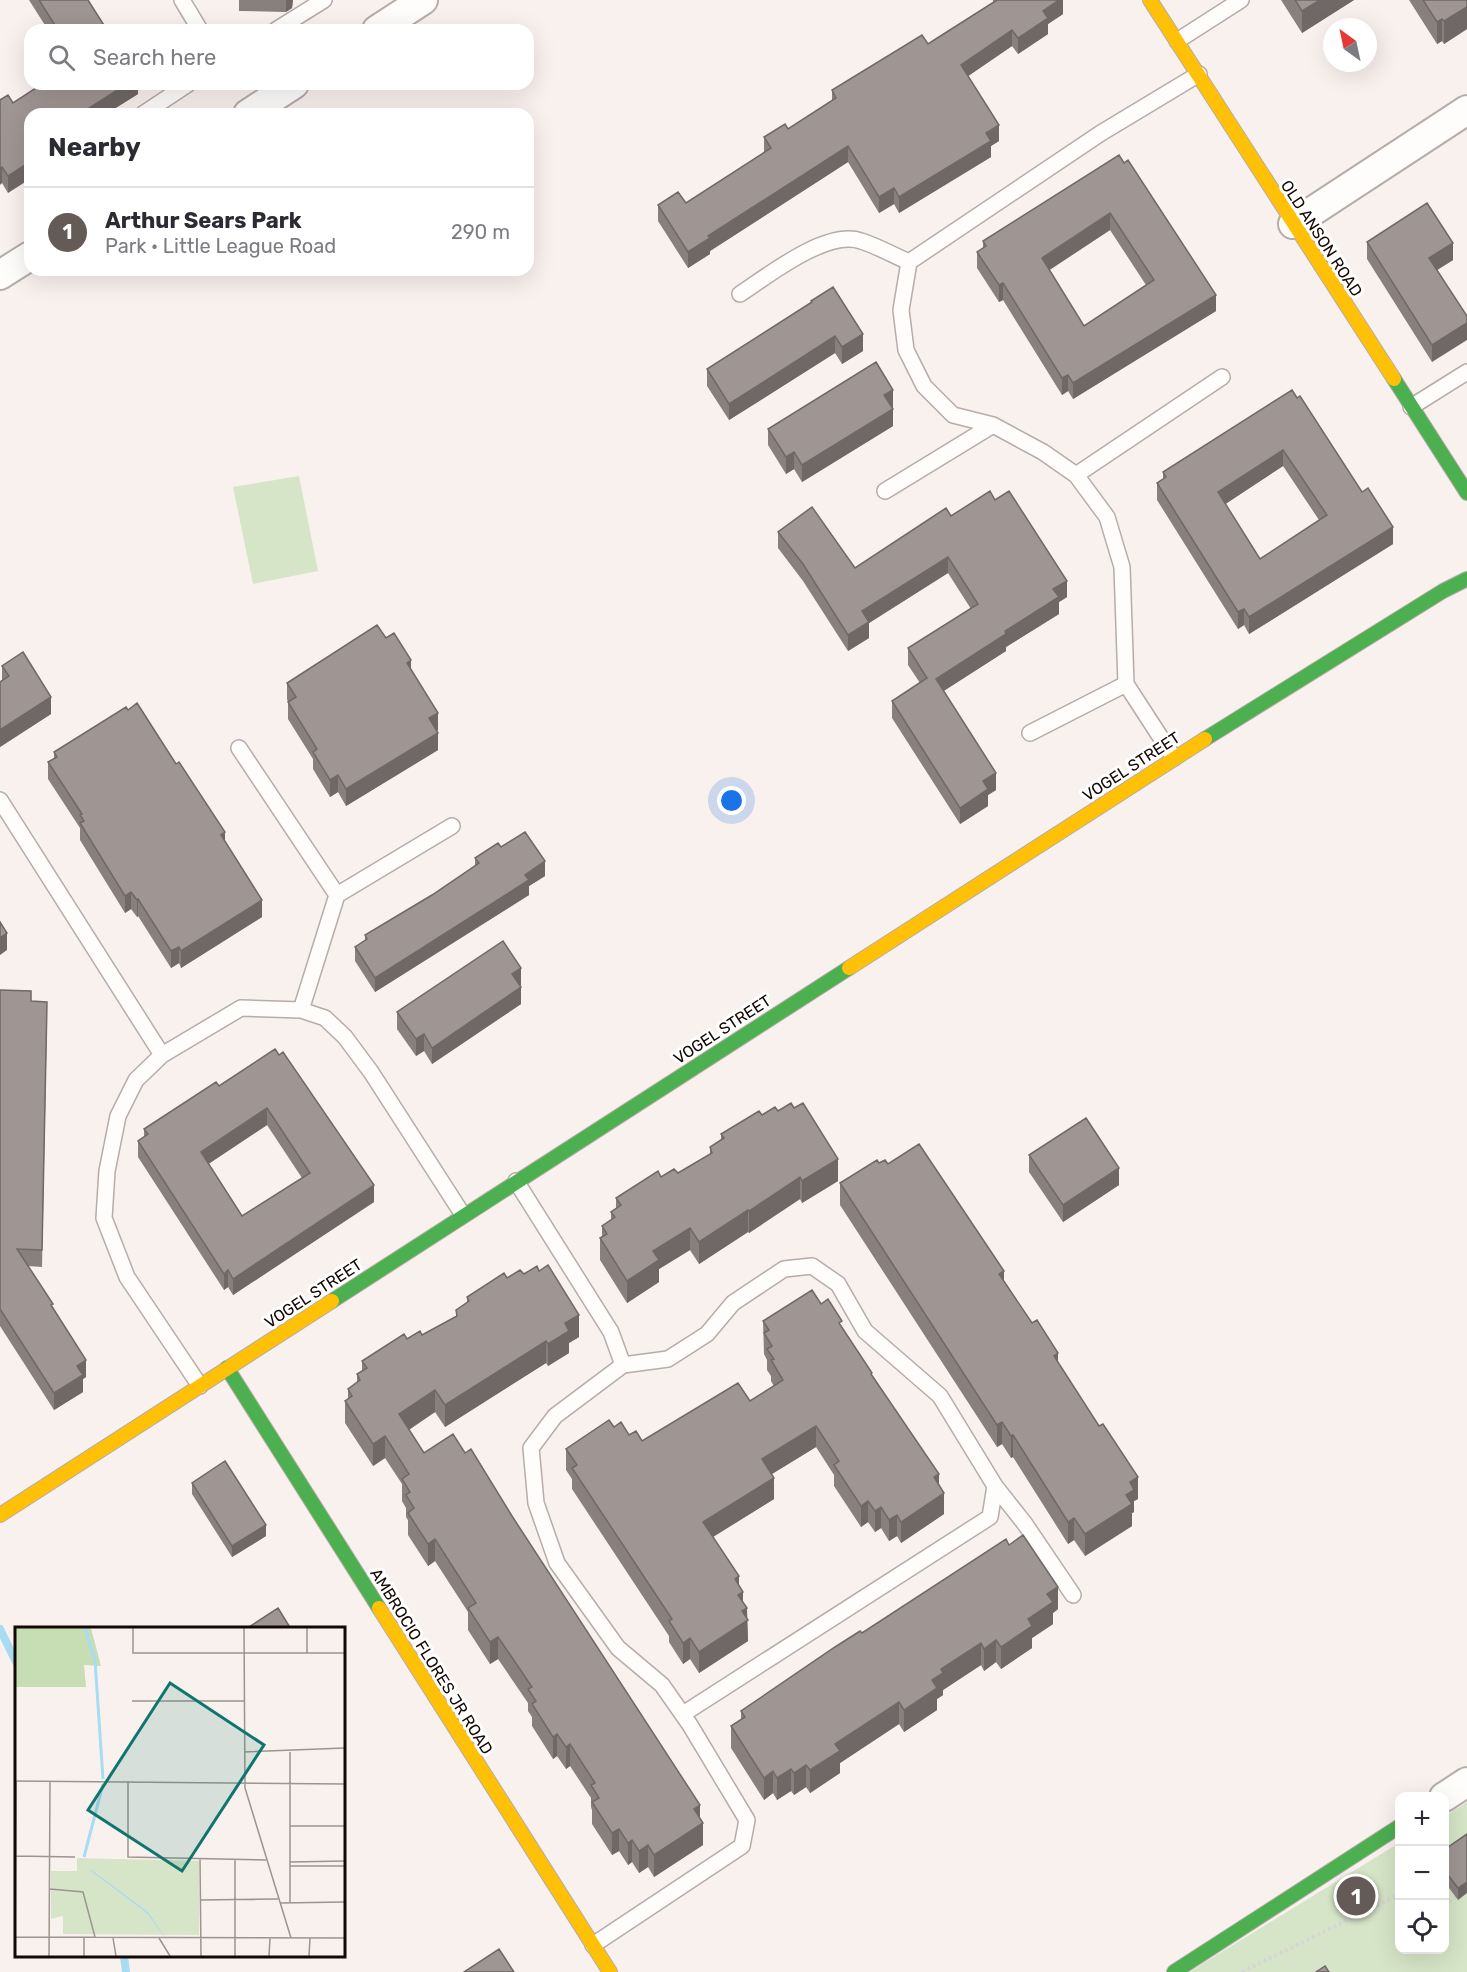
<!DOCTYPE html>
<meta charset="utf-8">
<style>
:root{--surface:#fff;--page:#f2f2f3;--text:#2b2b33;--muted:#7c7c81;--line:#e1e1e2;--accent:#645a56}
body{margin:0;font-family:Rubik,sans-serif;background:var(--page);color:var(--text)}
.controls{position:absolute;right:18px;bottom:18px;display:grid;overflow:hidden;border-radius:12px;box-shadow:0 6px 24px #0002}
.controls button{width:54px;height:54px;display:grid;place-items:center;padding:0;border:0;border-bottom:2px solid var(--line);background:var(--surface);color:var(--text);font:30px sans-serif}
.compass{position:absolute;left:1323px;top:18px;width:54px;height:54px;border-radius:50%;background:var(--surface);box-shadow:0 6px 24px #0002;rotate:327deg}
.you{position:absolute;left:732px;top:801px;width:21px;height:21px;margin:-15px;border:4px solid #fff;border-radius:50%;background:#1a73e8;box-shadow:0 0 0 9px #1a73e833}
.badge{display:grid;place-items:center;width:39px;height:39px;border-radius:50%;background:var(--accent);color:#fff;font-size:20px;font-weight:700}
.pin{position:absolute;translate:-50% -50%;border:3px solid #fff;box-shadow:0 2px 6px #0006}
.list{margin:0;padding:0;list-style:none}
h2{display:flex;justify-content:space-between;align-items:center;height:78px;margin:0;padding:0 24px;font-size:26px}
h2 small{font-size:20px;font-weight:400;color:var(--muted)}
.list li{display:grid;grid-template-columns:39px 1fr auto;gap:18px;align-items:center;box-sizing:border-box;height:90px;padding:0 24px;border-top:2px solid var(--line)}
.list b{display:block;font-size:22px;white-space:nowrap}
.list p{margin:0;font-size:20px;white-space:nowrap;color:var(--muted)}
.list em{font-size:20px;font-style:normal;color:var(--muted)}
.icon{flex:none;width:33px;height:33px;fill:none;stroke:currentColor;stroke-width:2;stroke-linecap:round;stroke-linejoin:round}
.map{position:relative;flex:none;width:1467px;height:1972px;overflow:hidden}
.search{position:absolute;background:var(--surface);box-shadow:0 6px 24px #0002;left:24px;top:24px;width:510px;height:66px;display:flex;align-items:center;gap:15px;box-sizing:border-box;padding:0 21px;border-radius:18px;color:var(--muted);font-size:22px}
.panel{position:absolute;background:var(--surface);box-shadow:0 6px 24px #0002;left:24px;top:108px;width:510px;height:168px;border-radius:18px}
.map>svg:first-child{display:block}
</style>
<div class="map">
<svg width="1467" height="1972" viewBox="0 0 1467 1972">
<rect width="100%" height="100%" fill="#f9f1ee"/>
<path fill="#d6e5c7" d="M299,476L318,571L253,584L233,487Z
M1467,1802V1972H1189L1399,1843L1400,1950H1444L1445,1816Z"/>
<g fill="none" stroke-linecap="round" stroke-linejoin="round">
<path stroke="#a7dcf2" stroke-width="8" d="M0,1629L16,1662
M124,1956L126,1972"/>
<g stroke="#b6aca8" stroke-width="18">
<path id="lane" d="M182,0L200,30
M276,30L324,0
M1177,41L1241,0
M143,114L188,84
M740,294C769,275 827,229 861,241C877,246 893,255 909,262
M1411,407L1467,372
M1076,475L1222,377
M885,491L993,425
M1030,733L1126,684
M239,748L337,895
M1174,758L1126,684L1122,567L1107,517L1076,475L1043,452L993,425L953,415L924,386L906,350L901,310L909,262L1101,133L1199,74
M0,800L162,1055
M301,1010L337,895L452,826
M516,1181L611,1332L623,1365L555,1416L531,1448L536,1503L557,1563L618,1648L662,1685L690,1725L747,1820L742,1846L593,1945
M623,1365L668,1359L707,1334L733,1303L784,1269L812,1266L838,1284L865,1331L940,1396L995,1486L990,1517L683,1714
M200,1386L127,1277L104,1218L107,1171L118,1116L136,1080L162,1055L241,1008L301,1010L325,1018L345,1037L371,1072L463,1215
M995,1486L1025,1524L1073,1595"/>
</g>
<g stroke="#b6aca8" stroke-width="32">
<path id="street" d="M377,30L423,0
M248,114L294,84
M1293,224L1467,110
M0,275L30,256
M1444,1797L1467,1782"/>
</g>
<g stroke="#b6aca8" stroke-width="16">
<path id="fast" d="M1394,379L1467,493
M1205,739L1443,591L1467,579
M332,1301L849,968
M227,1368L379,1608
M1174,1972L1400,1826"/>
</g>
<g stroke="#b6aca8" stroke-width="16">
<path id="slow" d="M1150,0L1394,379
M849,968L1205,739
M0,1515L332,1301
M379,1608L610,1972"/>
</g>
<path stroke="#d8d5d4" stroke-width="4" stroke-dasharray="3 3" stroke-linecap="butt" d="M1444,1905L1458,1895
M1242,1972L1400,1894"/>
<use href="#lane" stroke="#fefdfc" stroke-width="15"/>
<use href="#street" stroke="#fefdfc" stroke-width="28"/>
<use href="#fast" stroke="#4caf50" stroke-width="14"/>
<use href="#slow" stroke="#ffc107" stroke-width="14"/>
</g>
<path fill="#89807e" fill-rule="evenodd" d="M29,0H88L107,30H48Z
M239,0H293L292,8L286,12L239,11Z
M993,0H1063V14L1048,24V34L1018,54L1012,46L968,76L999,141L991,146V157L899,213L894,204L879,213L848,162L710,251V254L688,268L658,221V205L686,203L764,152V137L788,129L832,101V90L928,44L993,3Z
M1281,0H1354L1302,33Z
M1409,0H1467V29L1444,44L1442,41L1437,44Z
M138,84V94L106,114H30L8,193L2,183L0,100L13,103Z
M1119,155L1216,311L1073,399L1068,391L1062,395L1003,300L999,302L977,268V252L983,248V241ZM1110,230L1146,285L1084,326L1049,270Z
M1367,242L1453,260L1437,270L1432,362L1367,259Z
M811,301L863,351L842,364L835,353L729,420L707,386V369L811,303Z
M1292,390L1393,544L1249,634L1244,625L1238,629L1157,500V483L1163,479V472ZM1283,466L1319,520L1260,559L1225,504Z
M892,407L893,426L802,482L794,469L786,474L768,445V429L893,407Z
M995,500L1067,597L1059,602V614L1006,647V651L943,691L996,790L988,795V806L960,824L892,718V701L920,683L908,665V648L971,609L948,573L869,623V638L848,651L803,581L778,548V532L855,568L951,516Z
M386,638L411,671L438,730L437,731L438,750L346,806L338,792L330,797L313,769V759L288,719V702L287,699V683Z
M2,666L51,714L0,747V682L2,680Z
M54,752L225,841L262,917L181,968L179,963L171,968L138,916L137,917L131,909L125,913L80,840V828L48,779V762L54,759Z
M501,847L545,876L529,886V895L375,992L355,961V947L365,940V935L432,895L475,866V858Z
M520,985L521,1004L432,1064L424,1051L416,1056L397,1029V1012Z
M0,990L31,1001L47,1018L42,1267L28,1266L53,1308L86,1377L83,1379V1392L54,1410L0,1326Z
M275,1049L374,1202L233,1295L228,1287L224,1290L138,1157V1141L144,1137V1129L219,1086ZM267,1125L302,1178L242,1216L208,1164Z
M778,1111L838,1181L802,1203L800,1199L749,1233L748,1232L699,1264L690,1250L659,1269V1282L627,1303L600,1260V1238L602,1236V1226L611,1220V1212L616,1209V1198L661,1177L678,1173L710,1154V1147L721,1140V1134L762,1115Z
M1029,1155L1119,1185L1063,1222L1029,1172Z
M879,1163L888,1164L1004,1281L1058,1363L1138,1499L1134,1501V1512L1132,1513V1526L1085,1556L1074,1540L1068,1544L1013,1457L1011,1458L1002,1444L997,1447L840,1205V1183Z
M524,1274L579,1337L569,1343V1353L548,1366L546,1363L445,1427L435,1412L409,1430L424,1453H465L512,1516L700,1818L703,1845L654,1877L648,1867L639,1873L632,1862L628,1865L619,1851L612,1855L592,1824V1810L591,1807V1798L570,1766L566,1769L557,1756L553,1759L532,1726V1717L528,1711V1703L498,1659L490,1664L468,1630V1612L435,1561L428,1566L408,1535V1520L406,1517V1508L402,1501V1484L385,1458L373,1466L345,1423V1401L348,1399V1389L357,1383V1374L362,1371V1361L407,1339L422,1335L456,1317V1310L467,1303V1297L507,1278Z
M821,1304L842,1327L939,1485L944,1514L901,1543L897,1536L889,1541L881,1528L875,1532L868,1522L861,1527L834,1486V1475L816,1447L772,1474L774,1499L713,1537L739,1586L747,1618L748,1641L699,1673L690,1659L683,1664L669,1642V1636L572,1489V1479L566,1470V1449L614,1427L642,1441L750,1401L774,1386L771,1381V1376L767,1370V1360L764,1354L763,1321Z
M192,1483L266,1536L232,1557L192,1494Z
M1058,1609L1053,1613V1624L1032,1638V1648L1001,1669L996,1662L984,1671L981,1665L943,1690V1695L937,1699V1710L904,1732L899,1724L840,1763V1773L810,1793L806,1787L794,1795L791,1791L777,1800L773,1793L764,1800L731,1748V1726L741,1719V1711L862,1633Z
M1467,1834L1458,1900L1444,1881V1850Z"/>
<path fill="#6f6867" d="M286,0H293L292,8L286,12Z
M1059,0H1063V14L1048,24V34L1018,54V38L1043,11Z
M1320,0H1354L1302,33V11Z
M1467,7V29L1444,44V21Z
M1442,19V41L1437,44V22Z
M1012,30V46L961,81V65Z
M127,84H138V94L106,114H80Z
M999,125V141L991,146V157L899,213V197Z
M848,146V162L710,251V254L688,268V252L708,236Z
M30,162V179L8,193V176Z
M2,167V183L0,185V168Z
M894,188V204L879,213V197Z
M1110,213V230L1042,275V258Z
M1453,243V260L1429,275V258Z
M1003,283V300L999,302V285Z
M1216,295V311L1073,399V383Z
M1467,323V340L1432,362V345Z
M863,334V351L842,364V347Z
M835,336V353L729,420V404Z
M1068,375V391L1062,395V378Z
M893,390V407L884,412V395Z
M893,409V426L802,482V465Z
M1283,450V466L1218,509V492Z
M794,452V469L786,474V457Z
M1393,527V544L1249,634V617Z
M948,557V573L869,623V638L848,651V635L862,611Z
M1067,581V597L1059,602V614L1006,647V651L936,696V679L1005,631L1053,589Z
M1244,609V625L1238,629V612Z
M411,660V677L407,663Z
M51,697V714L0,747V730Z
M438,713V730L429,735V718Z
M438,733V750L346,806V789Z
M996,773V790L988,795V806L960,824V808L983,781Z
M338,775V792L330,797V780Z
M225,832V849L221,835Z
M545,861V876L529,886V895L375,992V978Z
M131,892V909L125,913V896Z
M138,899V916L137,917V900Z
M262,900V917L181,968V951Z
M7,933V950L0,955V938Z
M179,947V963L171,968V951Z
M521,968V985L512,991V974Z
M521,987V1004L432,1064V1048Z
M424,1034V1051L416,1056V1039Z
M267,1108V1125L201,1169V1152Z
M838,1159V1181L802,1203V1181Z
M1119,1168V1185L1063,1222V1205Z
M800,1177V1199L749,1233V1211Z
M374,1185V1202L233,1295V1279Z
M748,1210V1232L699,1264V1242Z
M690,1228V1250L659,1269V1282L627,1303V1281L653,1251Z
M228,1270V1287L224,1290V1274Z
M1004,1271V1293L999,1274Z
M579,1315V1337L569,1343V1353L548,1366V1344L565,1323Z
M546,1341V1363L445,1427V1405Z
M1058,1353V1375L1054,1356Z
M86,1360V1377L83,1379V1392L54,1410V1393L77,1366Z
M435,1390V1412L399,1436V1414Z
M1002,1422V1444L997,1447V1425Z
M816,1426V1447L762,1480V1459Z
M1013,1435V1457L1011,1458V1436Z
M385,1436V1458L373,1466V1444Z
M939,1474V1495L934,1477Z
M1138,1477V1499L1134,1501V1512L1132,1513V1526L1085,1556V1534L1126,1495L1130,1482Z
M774,1478V1499L703,1543V1522Z
M944,1493V1514L901,1543V1522Z
M868,1501V1522L861,1527V1506Z
M881,1507V1528L875,1532V1511Z
M897,1515V1536L889,1541V1520Z
M1074,1518V1540L1068,1544V1522Z
M266,1525V1536L232,1557V1546Z
M435,1539V1561L428,1566V1544Z
M739,1576V1595L743,1592V1610L747,1608L748,1641L699,1673V1652L735,1579Z
M1058,1587V1609L1053,1613V1624L1032,1638V1648L1001,1669V1647L1028,1619L1047,1594Z
M498,1637V1659L490,1664V1642Z
M690,1638V1659L683,1664V1643Z
M996,1640V1662L984,1671V1649Z
M981,1643V1665L943,1690V1695L937,1699V1710L904,1732V1710L941,1669Z
M899,1702V1724L840,1763V1773L810,1793V1770L835,1744Z
M557,1734V1756L553,1759V1737Z
M570,1744V1766L566,1769V1747Z
M806,1765V1787L794,1795V1773Z
M791,1769V1791L777,1800V1778Z
M773,1771V1793L764,1800V1778Z
M700,1805V1825L703,1823V1845L654,1877V1855L694,1809Z
M619,1829V1851L612,1855V1833Z
M632,1840V1862L628,1865V1843Z
M648,1845V1867L639,1873V1851Z
M1467,1882V1893L1458,1900V1888Z"/>
<path fill="#9f9593" stroke="#6f6867" stroke-width="1.5" fill-rule="evenodd" d="M39,0H88L107,30H58Z
M997,0H1059L1043,11L1048,18L1018,38L1012,30L961,65L999,125L986,133L991,141L899,197L894,188L879,197L848,146L708,236L710,238L688,252L658,205L678,192L686,203L771,148L764,137L785,124L788,129L836,98L832,90L922,35L928,44L942,35Z
M1295,0H1320L1302,11Z
M1423,0H1467V7L1444,21L1442,19L1437,22Z
M42,84H127L80,114H30V162L8,176L2,167L0,168V100L8,95L13,103Z
M1119,155L1124,163L1128,160L1216,295L1073,383L1068,375L1062,378L1003,283L999,285L977,252L986,246L983,241ZM1110,213L1154,280L1084,326L1042,258Z
M1427,203L1453,243L1429,258L1467,316V323L1432,345L1367,242Z
M833,287L863,334L842,347L835,336L729,404L707,369L812,302L811,301Z
M876,362L893,390L884,395L893,409L802,465L794,452L786,457L768,429Z
M1292,390L1297,398L1300,396L1362,492L1368,488L1393,527L1249,617L1244,609L1238,612L1157,483L1166,477L1163,472ZM1283,450L1327,515L1260,559L1218,492Z
M990,491L995,500L1009,491L1067,581L1053,589L1059,597L1005,631L1006,634L936,679L996,773L983,781L988,789L960,808L892,701L927,678L908,648L978,604L948,557L862,611L869,622L848,635L803,564L778,532L812,507L855,568L946,508L951,516Z
M377,625L386,638L394,633L411,660L407,663L438,713L429,718L438,733L346,789L338,775L330,780L313,752L317,749L288,702L296,697L287,683Z
M23,652L51,697L0,730V682L9,676L2,666Z
M137,703L176,764L179,762L225,832L221,835L262,900L181,951L179,947L171,951L138,899L137,900L131,892L125,896L80,823L84,821L80,815L82,814L48,762L57,757L54,752L126,707L128,710Z
M525,832L545,861L525,875L529,880L375,978L355,947L367,939L365,935L432,895L479,863L475,858L498,843L501,847Z
M0,922L7,933L0,938Z
M503,941L521,968L512,974L521,987L432,1048L424,1034L416,1039L397,1012Z
M0,990L31,991V1001L47,1002L42,1250L17,1249L53,1304L51,1305L86,1360L77,1366L83,1375L54,1393L0,1309Z
M275,1049L279,1055L283,1052L374,1185L233,1279L228,1270L224,1274L138,1141L148,1134L144,1129L216,1082L219,1086ZM267,1108L310,1173L242,1216L201,1152Z
M791,1103L794,1108L803,1103L838,1159L802,1181L800,1177L749,1211L748,1210L699,1242L690,1228L653,1251L659,1260L627,1281L600,1238L607,1234L602,1226L615,1217L611,1212L621,1205L616,1198L658,1171L661,1177L674,1169L678,1173L712,1153L710,1147L724,1138L721,1134L759,1111L762,1115L775,1107L778,1111Z
M1086,1118L1119,1168L1063,1205L1029,1155Z
M919,1144L1004,1271L999,1274L1032,1323L1037,1320L1058,1353L1054,1356L1099,1426L1103,1424L1138,1477L1130,1482L1134,1490L1126,1495L1132,1504L1085,1534L1074,1518L1068,1522L1013,1435L1011,1436L1002,1422L997,1425L840,1183L877,1160L879,1163L885,1160L888,1164Z
M548,1265L579,1315L565,1323L569,1331L548,1344L546,1341L445,1405L435,1390L399,1414L424,1453L453,1434L465,1453L471,1449L512,1516L700,1805L694,1809L703,1823L654,1855L648,1845L639,1851L632,1840L628,1843L619,1829L612,1833L592,1802L599,1798L591,1785L595,1783L570,1744L566,1747L557,1734L553,1737L532,1704L536,1701L528,1689L532,1687L498,1637L490,1642L468,1608L476,1603L435,1539L428,1544L408,1513L414,1508L406,1495L410,1492L402,1479L409,1474L385,1436L373,1444L345,1401L352,1396L348,1389L360,1380L357,1374L367,1368L362,1361L404,1334L407,1339L420,1331L422,1335L457,1316L456,1310L469,1301L467,1297L504,1273L507,1278L520,1270L524,1274L537,1266L539,1271Z
M812,1290L821,1304L828,1299L842,1321L839,1323L872,1373L871,1374L939,1474L934,1477L944,1493L901,1522L897,1515L889,1520L881,1507L875,1511L868,1501L861,1506L834,1465L839,1461L816,1426L762,1459L774,1478L703,1522L739,1576L735,1579L743,1592L738,1595L747,1608L742,1611L748,1620L699,1652L690,1638L683,1643L669,1621L672,1619L572,1468L577,1465L566,1449L609,1420L614,1427L621,1422L629,1435L636,1431L642,1441L738,1383L750,1401L783,1380L771,1360L774,1359L767,1349L772,1346L764,1333L769,1330L763,1321Z
M225,1461L266,1525L232,1546L192,1483Z
M1023,1535L1058,1587L1047,1594L1053,1602L1028,1619L1032,1626L1001,1647L996,1640L984,1649L981,1643L941,1669L943,1673L932,1680L937,1688L904,1710L899,1702L835,1744L840,1751L810,1770L806,1765L794,1773L791,1769L777,1778L773,1771L764,1778L731,1726L745,1717L741,1711L835,1647L860,1631L862,1633L1006,1539L1009,1545Z
M278,1608L291,1629H246Z
M1467,1834V1882L1458,1888L1444,1870V1850Z
M499,1949L514,1972H464Z
M1325,1966L1329,1972H1316Z"/>
<g text-anchor="middle" stroke-width="6" stroke-linejoin="round" paint-order="stroke">
<g font-size="16" fill="#130804" stroke="#fff">
<text transform="translate(1322 238) rotate(57)" y="6">OLD ANSON ROAD</text>
<text transform="translate(1131 766) rotate(-33)" y="6">VOGEL STREET</text>
<text transform="translate(722 1029) rotate(-33)" y="6">VOGEL STREET</text>
<text transform="translate(313 1293) rotate(-33)" y="6">VOGEL STREET</text>
<text transform="translate(432 1661) rotate(58)" y="6">AMBROCIO FLORES JR ROAD</text>
</g>
</g>
<g transform="translate(15 1627)">
<rect width="330" height="330" fill="#f9f1ee"/>
<path d="M0,1H76L86,39L69,38L71,60H0Z" fill="#c7ddb3"/>
<path d="M62,231L184,234V308L48,307V289L36,292V244H62Z" fill="#d6e5c7"/>
<path d="M68,230L75,242L133,285L155,318L132,286L76,244Z" fill="#a7dcf2"/>
<path fill="none" stroke="#a7dcf2" stroke-width="3" d="M70,1L80,33L88,152M69,230L88,157"/>
<path fill="none" stroke="#9d9490" stroke-width="1.5" d="M118,1V26H330M229,1L230,161L276,311M292,1V26M117,74H229M229,125L330,121M275,125V275M0,154L330,157M113,154V230L251,233M275,199H330M1,229L60,230M185,232L186,329M275,235L330,234M275,239H330M35,262L68,265L80,310M185,273L263,272M265,276L330,275M0,310L330,311M69,310V329M98,311L101,329M144,311L155,329M0,329L1,154M34,329L35,154M220,329V233M254,329L255,311M294,329L295,311"/>
<path fill="#0f766e" fill-opacity="0.15" stroke="#0f766e" stroke-width="3" d="M155,56L249,118L167,244L73,183Z"/>
<rect width="330" height="330" fill="none" stroke="#130804" stroke-width="3"/>
</g>
</svg>
<div class="controls">
<button>+</button>
<button>−</button>
<button><svg class="icon" aria-label="locate" viewBox="0 0 24 24"><circle cx="12" cy="12" r="6"/><path d="M12 2v4M12 18v4M2 12h4M18 12h4"/></svg></button>
</div>
<svg class="compass" viewBox="-18 -18 36 36"><path d="M0-13l5 13h-10z" fill="#e53935"/><path d="M0 13l5-13h-10z" fill="#7c7c81"/></svg>
<div class="you"></div>
<div class="pin badge" style="left:1356px;top:1896px">1</div>
<div class="search"><svg class="icon" aria-label="search" viewBox="0 0 24 24"><circle cx="10" cy="10" r="6"/><path d="M15 15l6 6"/></svg>Search here</div>
<section class="panel">
<h2>Nearby<small></small></h2>
<ul class="list">
<li><span class="badge">1</span><div><b>Arthur Sears Park</b><p>Park · Little League Road</p></div><em>290 m</em></li>
</ul>
</section>
</div>
